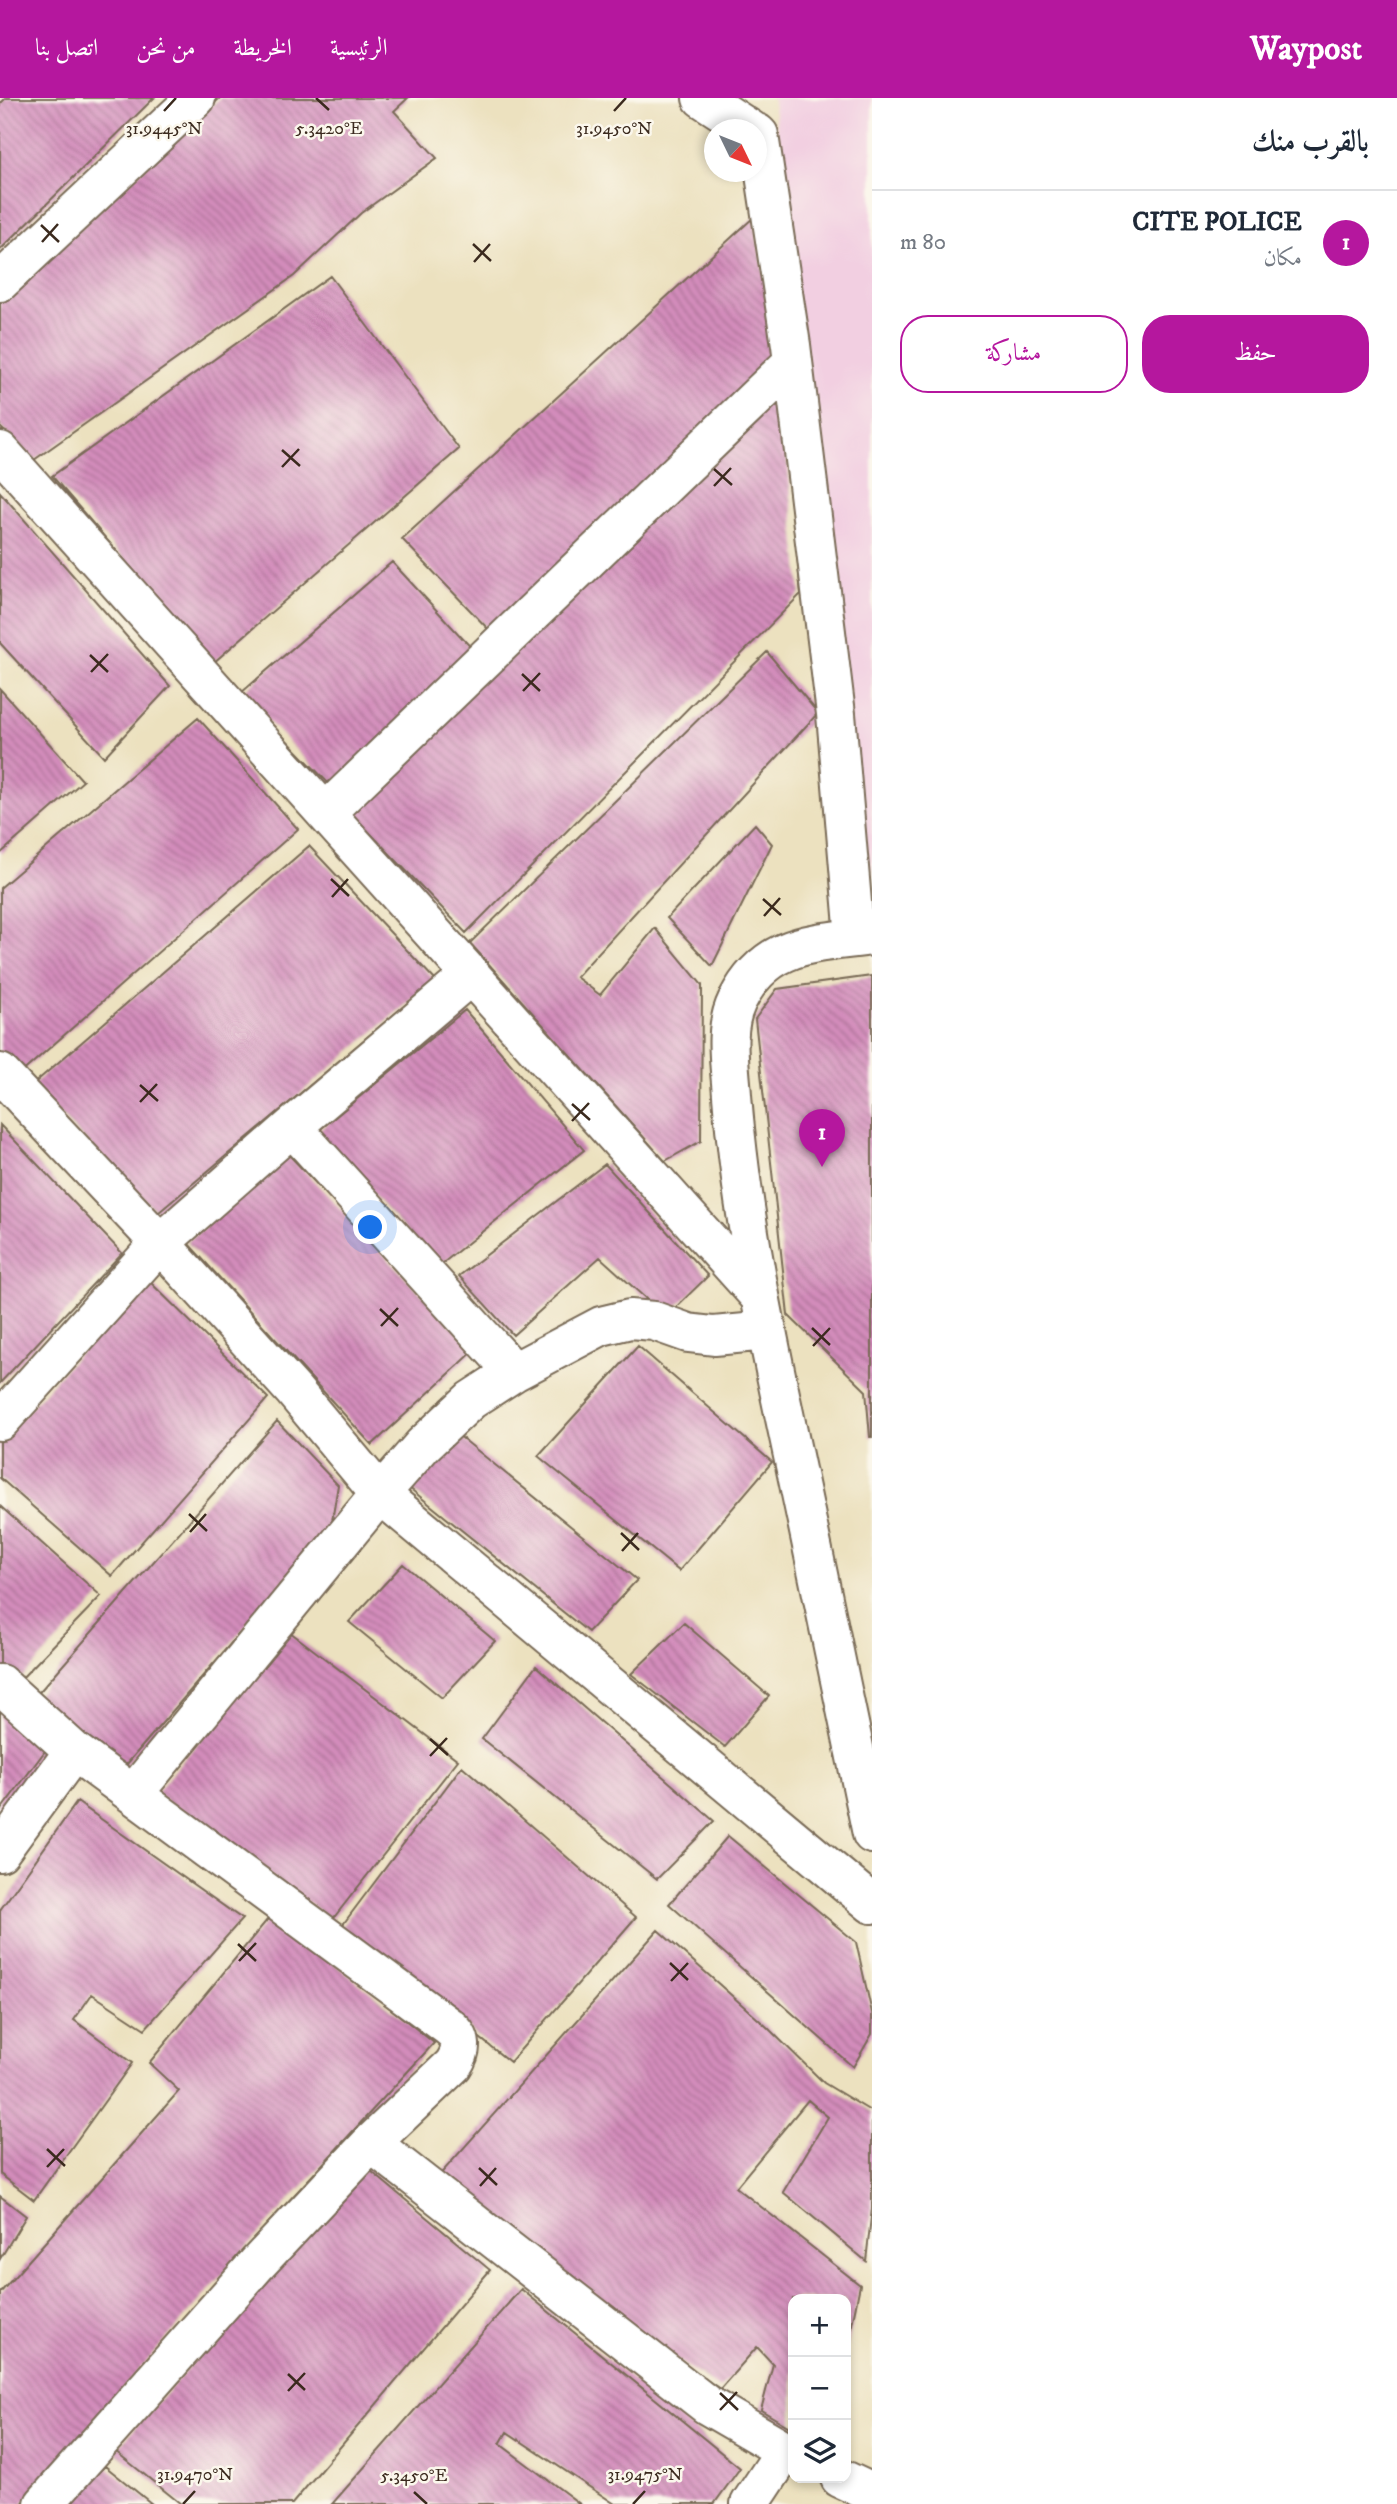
<!DOCTYPE html>
<html lang="ar">
<meta charset="utf-8">
<style>
:root{--surface:#fff;--page:#f2f2f3;--text:#1f2937;--muted:#747a83;--line:#e0e1e3;--accent:#b5179e}
body{margin:0;font-family:"IM FELL DW Pica",Amiri,serif;background:var(--page);color:var(--text);direction:rtl}
.controls{position:absolute;right:21px;bottom:21px;display:grid;overflow:hidden;border-radius:14px;box-shadow:0 4px 10px #0003}
.controls button{width:63px;height:63px;display:grid;place-items:center;padding:0;border:0;border-bottom:2px solid var(--line);background:var(--surface);color:var(--text);font:35px sans-serif}
.compass{position:absolute;left:704px;top:21px;width:63px;height:63px;border-radius:50%;background:var(--surface);box-shadow:0 4px 10px #0003;rotate:133deg}
.you{position:absolute;left:371px;top:1130px;width:24px;height:24px;margin:-18px;border:5px solid #fff;border-radius:50%;background:#1a73e8;box-shadow:0 0 0 10px #1a73e833}
.badge{display:grid;place-items:center;width:46px;height:46px;border-radius:50%;background:var(--accent);color:#fff;font-size:23px;font-weight:700}
.pin{position:absolute;translate:-50% -58px;filter:drop-shadow(0 2px 4px #0008)}
.pin::after{content:'';position:absolute;top:37px;width:24px;height:21px;background:inherit;clip-path:polygon(0 0,100% 0,50% 100%)}
.list{margin:0;padding:0;list-style:none}
h2{display:flex;justify-content:space-between;align-items:center;height:91px;margin:0;padding:0 28px;font-size:30px}
h2 small{font-size:23px;font-weight:400;color:var(--muted)}
.list li{display:grid;grid-template-columns:46px 1fr auto;gap:21px;align-items:center;box-sizing:border-box;height:105px;padding:0 28px;border-top:2px solid var(--line)}
.list b{display:block;font-size:26px;white-space:nowrap}
.list p{margin:0;font-size:23px;white-space:nowrap;color:var(--muted)}
.list em{font-size:23px;font-style:normal;color:var(--muted)}
.actions{display:flex;gap:14px;padding:21px 28px}
.actions a{flex:1;padding:16px 0;border:2px solid var(--accent);border-radius:28px;text-align:center;font-size:24px;color:var(--accent)}
.actions .main{background:var(--accent);color:#fff}
.icon{flex:none;width:38px;height:38px;fill:none;stroke:currentColor;stroke-width:2;stroke-linecap:round;stroke-linejoin:round}
.map{position:relative;flex:none;width:872px;height:2406px;overflow:hidden;direction:ltr}
header{display:flex;align-items:center;gap:42px;box-sizing:border-box;height:98px;padding:0 35px;background:var(--accent);color:#fff}
header strong{font-size:33px}
nav{display:flex;gap:38px;margin-inline-start:auto;font-size:24px}
main{display:flex}
aside{flex:1;background:var(--surface)}
.map>svg:first-child{display:block}
</style>
<header>
<strong>Waypost</strong>
<nav><a>الرئيسية</a><a>الخريطة</a><a>من نحن</a><a>اتصل بنا</a></nav>
</header>
<main>
<aside>
<h2>بالقرب منك<small></small></h2>
<ul class="list">
<li><span class="badge">1</span><div><b>CITE POLICE</b><p>مكان</p></div><em>80 m</em></li>
</ul>
<div class="actions"><a class="main">حفظ</a><a>مشاركة</a></div>
</aside>
<div class="map">
<svg width="872" height="2406" viewBox="0 0 872 2406">
<defs>
<pattern id="building-back-hatch" width="6" height="6" patternUnits="userSpaceOnUse" patternTransform="scale(1.75)"><rect width="6" height="6" fill="#d38cbb"/><path d="M-1 5l2 2M0 0l6 6M5-1l2 2" fill="none" stroke="#ac7397"/></pattern>
</defs>
<rect width="100%" height="100%" fill="#fbf7ec"/>
<filter id="ink" filterUnits="userSpaceOnUse"><feTurbulence type="fractalNoise" baseFrequency=".0143" numOctaves="2"/><feDisplacementMap in="SourceGraphic" scale="14" xChannelSelector="R" yChannelSelector="G"/><feConvolveMatrix kernelMatrix="1 2 1 2 8 2 1 2 1" color-interpolation-filters="sRGB"/></filter>
<filter id="wash" filterUnits="userSpaceOnUse"><feTurbulence type="fractalNoise" baseFrequency=".00686" numOctaves="4" result="noise"/><feDisplacementMap in="SourceGraphic" scale="28" xChannelSelector="R" yChannelSelector="G"/><feGaussianBlur stdDeviation="1.57" result="paint"/><feColorMatrix in="noise" values="0 0 0 0 0 0 0 0 0 0 0 0 0 0 0 0 0 1.4 0 .05"/><feComposite in="paint" operator="in"/></filter>
<g filter="url(#wash)">
<rect width="100%" height="100%" fill="#ece1bf"/>
<path fill="#f2cfe1" d="M773,0H872V798H868Z"/>
<g id="blocks">
<path fill="url(#building-back-hatch)" d="M6,0H154L0,152V6Z
M220,0H408L394,13L437,60L361,115L294,178L34,362L0,329V204Z
M754,119L779,263L491,534L402,441Z
M330,178L459,351L213,565L52,378Z
M780,288L801,496L466,835L346,710Z
M0,394L170,588L104,659L0,545Z
M392,464L477,556L336,693L241,595Z
M767,554L818,615L576,879L600,897L655,830L702,887L701,1043L665,1063L470,845Z
M0,591L83,683L0,756Z
M198,620L298,731L20,976L0,954V790Z
M755,726L772,746L712,868L667,820Z
M309,748L435,882L158,1115L31,988Z
M872,878V1339H870L866,1293L788,1217L755,921L777,891Z
M465,912L584,1052L438,1169L317,1034Z
M0,1027L122,1155L0,1285Z
M288,1056L475,1252L372,1347L187,1144Z
M605,1066L708,1178L666,1219L600,1159L513,1237L459,1178Z
M146,1180L268,1300L112,1478L0,1380V1344Z
M638,1248L772,1364L679,1473L538,1358Z
M277,1323L338,1387L331,1429L120,1674L34,1600Z
M457,1336L637,1482L588,1534L408,1389Z
M0,1408L101,1498L18,1584L0,1568Z
M403,1466L495,1543L442,1600L349,1524Z
M684,1525L769,1598L725,1649L631,1576Z
M290,1534L458,1662L332,1822L155,1696Z
M536,1568L714,1723L657,1781L482,1641Z
M0,1607L48,1649L0,1713Z
M462,1668L636,1819L510,1964L341,1829Z
M77,1704L242,1821L145,1931L92,1896L74,1922L132,1965L34,2102L0,2076V1812Z
M728,1738L856,1844L872,1915V1936L853,1969L669,1806Z
M272,1816L434,1945L252,2143L22,2406H0V2195L179,1993L149,1965Z
M658,1832L767,1929L824,1985L872,2014V2110L866,2163L783,2094L828,2019L808,2002L736,2089L860,2187L847,2251L846,2201H793V2331L761,2312L773,2266L757,2249L720,2291L637,2235L436,2081Z
M366,2069L490,2172L292,2406H181L115,2353Z
M0,2098L26,2118L0,2161Z
M521,2191L740,2370L714,2406H615L507,2334L500,2346L580,2406H332Z
M105,2368L152,2406H64Z"/>
</g>
</g>
<g filter="url(#ink)">
<use href="#blocks" fill-opacity="0" stroke="#796a56" stroke-width="2"/>
<g fill="none" stroke-linecap="round" stroke-linejoin="round">
<g stroke="#796a56" stroke-width="42">
<path id="minor" d="M702,0L751,32
M757,35L759,37L791,247L836,616L855,840
M0,184L196,0
M0,353L760,1199
M325,715L793,264
M872,838C813,846 767,843 737,903C723,931 730,966 732,997C743,1139 777,1280 806,1419C828,1525 850,1631 872,1736
M0,975L160,1145L294,1293L380,1396L872,1806
M292,1029L514,1274
M0,1323L160,1145L292,1029L470,878
M0,1586L74,1653L0,1754
M134,1695L380,1396L423,1347L471,1302L514,1274L601,1228L630,1221L654,1223L688,1235L714,1238L767,1233
M371,2045L707,2307L793,2357
M840,2380L872,2395
M44,2406L257,2166L371,2045L453,1967C463,1952 463,1940 449,1929L74,1653
M750,2406L785,2353"/>
</g>
<use href="#minor" stroke="#fff" stroke-width="38"/>
</g>
</g>
<path fill="none" stroke="#3b2a1e" stroke-width="2.5" d="M316,0L329,12M164,13L176,0M614,13L626,0M41,127L59,144M42,144L58,126M473,146L491,163M474,164L490,146M282,352L300,368M282,369L299,351M714,371L732,387M714,388L731,370M90,557L108,574M91,574L108,556M522,576L540,593M523,593L540,575M331,781L349,798M332,799L348,781M763,801L781,817M764,818L780,800M140,987L158,1003M140,1004L157,986M572,1006L590,1022M572,1023L589,1005M380,1211L398,1228M381,1228L398,1210M812,1230L830,1247M813,1248L830,1230M189,1416L207,1433M190,1434L206,1416M621,1435L639,1452M622,1453L638,1435M430,1641L448,1657M430,1658L447,1640M238,1846L256,1863M239,1863L256,1845M670,1865L688,1882M671,1883L688,1865M47,2051L65,2068M47,2069L64,2051M479,2070L497,2087M480,2088L496,2070M288,2276L305,2292M288,2293L305,2275M720,2295L738,2312M720,2312L737,2294M414,2394L427,2406M183,2406L195,2393M633,2406L645,2393"/>
<g font-size="18" text-anchor="middle" fill="#3b2a1e" stroke="#fbf7ec" stroke-width="5" stroke-linejoin="round" paint-order="stroke">
<text x="329" y="36">5.3420°E</text>
<text x="164" y="36">31.9445°N</text>
<text x="614" y="36">31.9450°N</text>
<text x="195" y="2382">31.9470°N</text>
<text x="645" y="2382">31.9475°N</text>
<text x="414" y="2383">5.3450°E</text>
</g>
</svg>
<div class="controls">
<button>+</button>
<button>−</button>
<button><svg class="icon" aria-label="layers" viewBox="0 0 24 24"><path d="M12 4l9 5-9 5-9-5zM3 14l9 5 9-5"/></svg></button>
</div>
<svg class="compass" viewBox="-18 -18 36 36"><path d="M0-13l5 13h-10z" fill="#e53935"/><path d="M0 13l5-13h-10z" fill="#747a83"/></svg>
<div class="you"></div>
<div class="pin badge" style="left:822px;top:1069px">1</div>
</div>
</main>
